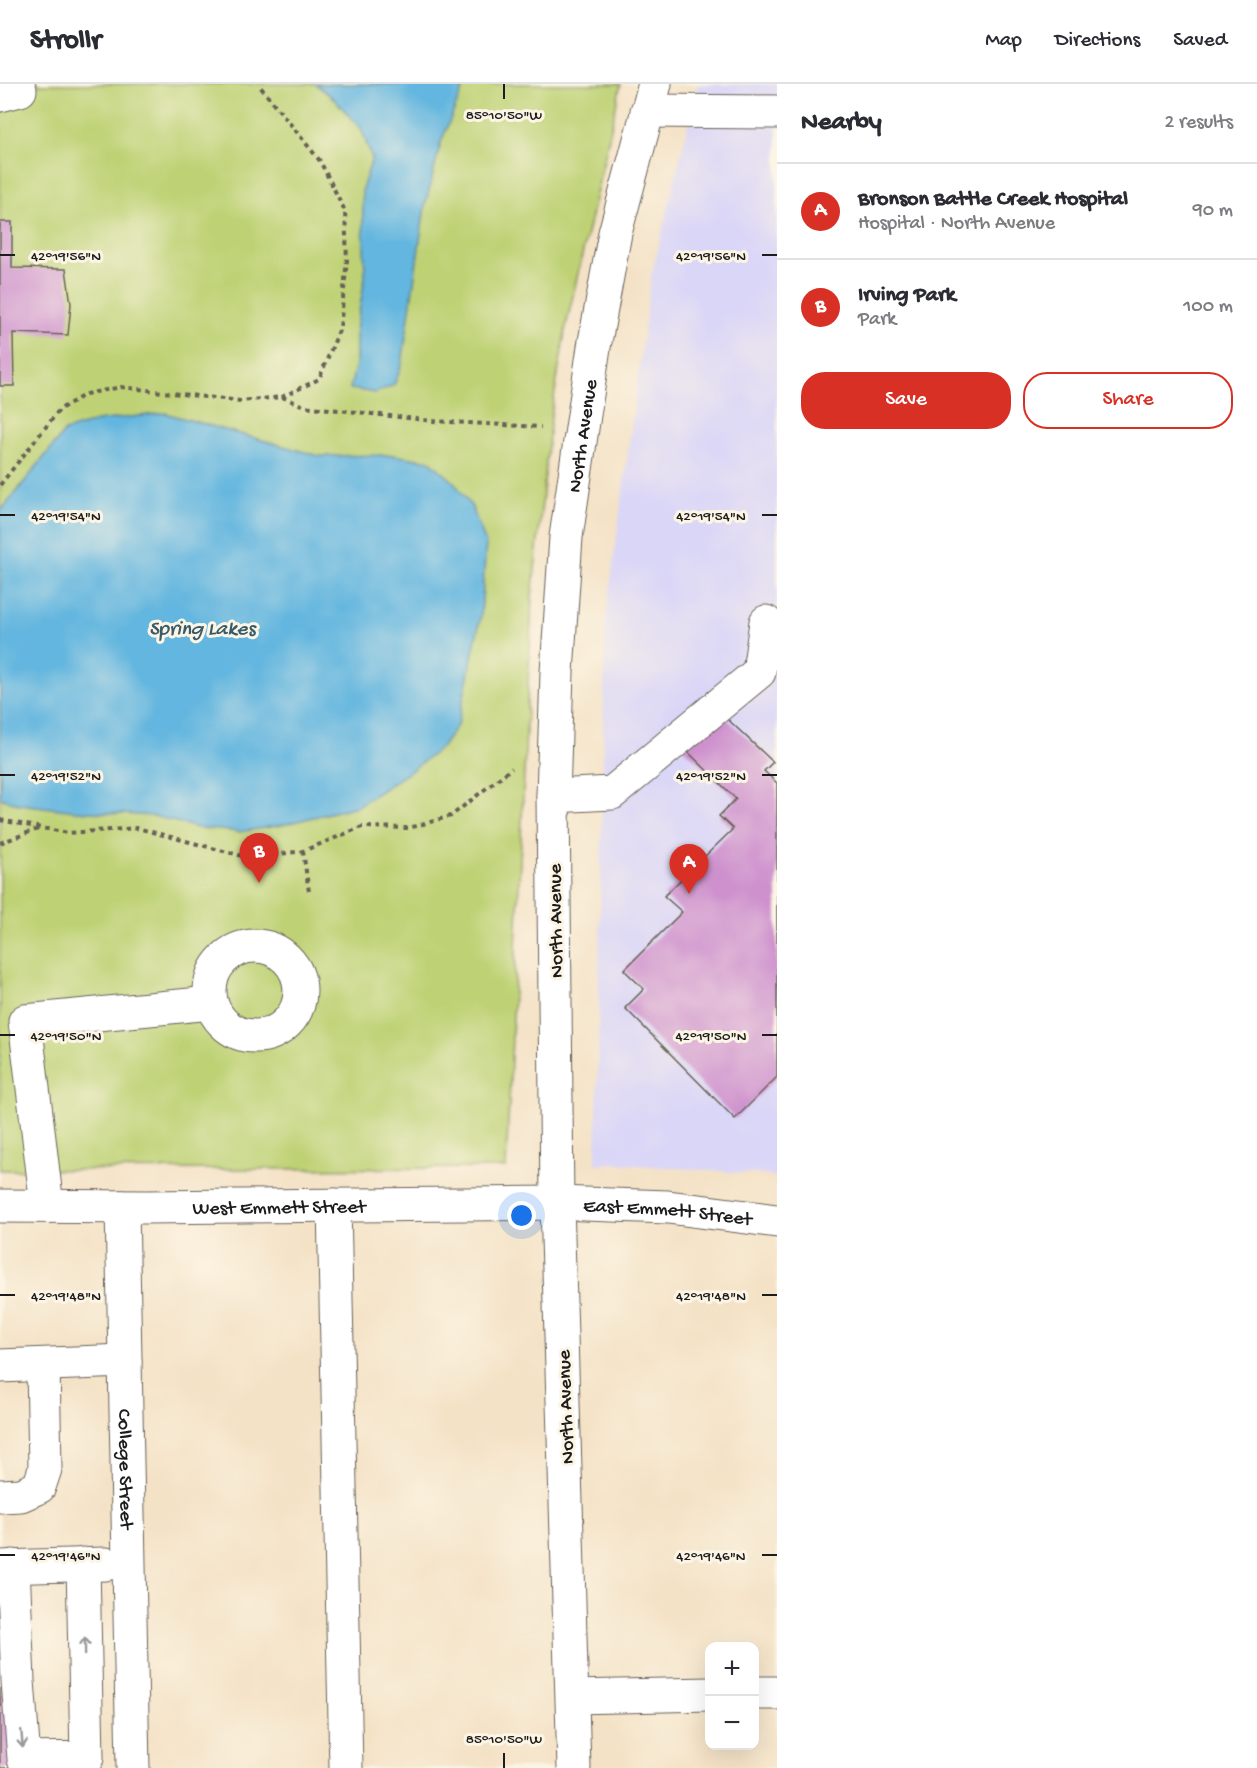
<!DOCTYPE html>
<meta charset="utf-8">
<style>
:root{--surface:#fff;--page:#f2f2f3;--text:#2b2b33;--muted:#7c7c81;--line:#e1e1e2;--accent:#d93025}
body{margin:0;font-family:"Gochi Hand",sans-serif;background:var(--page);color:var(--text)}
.controls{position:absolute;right:18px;bottom:18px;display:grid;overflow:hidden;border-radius:12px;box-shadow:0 6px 24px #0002}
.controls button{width:54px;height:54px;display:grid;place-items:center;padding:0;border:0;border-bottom:2px solid var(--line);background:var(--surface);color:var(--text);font:30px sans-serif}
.you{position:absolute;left:522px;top:1132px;width:21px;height:21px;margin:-15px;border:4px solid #fff;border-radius:50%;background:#1a73e8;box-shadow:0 0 0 9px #1a73e833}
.badge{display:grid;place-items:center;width:39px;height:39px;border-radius:50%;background:var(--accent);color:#fff;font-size:20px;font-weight:700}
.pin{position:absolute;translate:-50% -50px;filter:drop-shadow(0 2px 3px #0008)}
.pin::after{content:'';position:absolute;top:32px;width:21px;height:18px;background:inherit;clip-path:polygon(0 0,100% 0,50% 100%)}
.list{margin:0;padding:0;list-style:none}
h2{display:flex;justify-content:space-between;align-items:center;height:78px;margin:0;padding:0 24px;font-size:26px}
h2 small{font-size:20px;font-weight:400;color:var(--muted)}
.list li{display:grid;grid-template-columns:39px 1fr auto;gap:18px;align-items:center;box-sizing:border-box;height:96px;padding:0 24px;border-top:2px solid var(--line)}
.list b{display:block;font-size:22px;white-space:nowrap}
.list p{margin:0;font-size:20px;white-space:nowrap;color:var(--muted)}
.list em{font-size:20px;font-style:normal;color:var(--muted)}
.actions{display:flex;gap:12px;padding:18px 24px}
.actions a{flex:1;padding:14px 0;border:2px solid var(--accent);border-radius:24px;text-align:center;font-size:21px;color:var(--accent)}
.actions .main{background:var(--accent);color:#fff}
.map{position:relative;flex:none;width:777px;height:1684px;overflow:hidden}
header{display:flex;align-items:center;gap:36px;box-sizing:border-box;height:84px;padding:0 30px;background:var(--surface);border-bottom:2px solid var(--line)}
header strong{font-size:28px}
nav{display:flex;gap:33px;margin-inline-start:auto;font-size:21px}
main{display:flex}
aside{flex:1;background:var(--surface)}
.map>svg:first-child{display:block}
</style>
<header>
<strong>Strollr</strong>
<nav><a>Map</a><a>Directions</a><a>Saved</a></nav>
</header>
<main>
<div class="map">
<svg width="777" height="1684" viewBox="0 0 777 1684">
<rect width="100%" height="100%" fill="#fcf5e5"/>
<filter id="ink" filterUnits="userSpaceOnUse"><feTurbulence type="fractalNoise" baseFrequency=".0167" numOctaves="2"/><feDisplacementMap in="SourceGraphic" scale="12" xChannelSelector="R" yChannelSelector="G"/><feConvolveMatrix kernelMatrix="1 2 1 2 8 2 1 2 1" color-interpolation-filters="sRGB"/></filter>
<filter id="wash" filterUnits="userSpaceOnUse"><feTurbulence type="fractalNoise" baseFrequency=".008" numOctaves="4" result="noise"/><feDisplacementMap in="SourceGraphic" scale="24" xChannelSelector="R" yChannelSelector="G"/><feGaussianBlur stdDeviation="1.35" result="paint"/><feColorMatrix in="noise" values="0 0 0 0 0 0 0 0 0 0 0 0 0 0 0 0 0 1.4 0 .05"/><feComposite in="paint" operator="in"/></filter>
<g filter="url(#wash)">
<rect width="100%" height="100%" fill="#f4e2c6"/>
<path fill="#dad6f7" d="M698,0H777V1094L768,1091L611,1079L596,1080L605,542L651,193Z"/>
<path fill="#bed275" stroke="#6d7748" stroke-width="1.5" d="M0,0H621L566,242L551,332L532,514L506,1084L0,1086Z"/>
<path fill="#64b6df" stroke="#40697e" stroke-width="1.5" d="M315,0H465L441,58L425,122L402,280L394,301L376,309L350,305L356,280V246L365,193L362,105L372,75L361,44L332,13Z
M165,329L319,372L393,371L430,377L454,398L472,423L486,459L481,531L458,640L442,663L408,689L357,722L282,741L240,748L198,744L153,732L76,727L19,720L0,714V428L65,347L97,337Z"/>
<g id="blocks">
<path fill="#ce91ce" d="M0,138H12V184L66,185L71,220L68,251L13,249L14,302H0Z
M720,628L773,678L764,687L777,699V993L735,1035L625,924L644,905L624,886L682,828L664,812L733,745L719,732L736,715L684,664Z
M0,1605H16L17,1684H0Z"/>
</g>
</g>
<g filter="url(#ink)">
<use href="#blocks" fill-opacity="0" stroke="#686158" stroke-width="1.5"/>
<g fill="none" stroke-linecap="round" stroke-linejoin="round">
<g stroke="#686158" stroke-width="35">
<g id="minor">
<path d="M0,11L20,6L18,0"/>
<path d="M647,27L777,28"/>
<path d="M553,712L612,709L759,588L766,538"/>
<circle cx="255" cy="907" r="45"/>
<path d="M334,1121L346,1684"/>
<path id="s1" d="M0,1122L146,1123L557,1119L668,1123L777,1137"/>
<path d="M47,1122L25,937L211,919"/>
<path id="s2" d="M122,1123L133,1684"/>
<path d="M0,1282L125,1277"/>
<path d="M0,1412L21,1411L39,1403L45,1385L43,1281"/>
<path d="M13,1482L18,1597L24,1675L87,1674L83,1480"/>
<path d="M0,1483L106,1480"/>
<path d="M754,1609H777"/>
<path d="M573,1613L710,1610"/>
<path id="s3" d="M574,1684L557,1119L553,712L557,588L566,453L594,263L615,149L655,0"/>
</g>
</g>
<path stroke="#686158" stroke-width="4" stroke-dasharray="4.5 4.5" stroke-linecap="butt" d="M282,313L304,322L433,337L541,343
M0,401L60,325L86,310L121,303L240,317L282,313L319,295L340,244L347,176L345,127L320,77L258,0
M0,736L68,749L137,744L250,774L303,767L362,743L409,744L451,732L512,684
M0,759L41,744
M303,767L309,808"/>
<use href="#minor" stroke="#fff" stroke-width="33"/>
</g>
<defs><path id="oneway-shaft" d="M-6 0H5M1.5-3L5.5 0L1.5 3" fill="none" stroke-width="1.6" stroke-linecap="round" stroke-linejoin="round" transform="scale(1.5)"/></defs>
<g stroke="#999">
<use href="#oneway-shaft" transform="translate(85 1562) rotate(-91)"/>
<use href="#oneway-shaft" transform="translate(22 1655) rotate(85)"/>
</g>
</g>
<path fill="none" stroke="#1c1c1c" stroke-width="2" d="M504,0V15M0,171H15M762,171H777M0,431H15M762,431H777M0,691H15M762,691H777M0,951H15M762,951H777M0,1211H15M762,1211H777M0,1471H15M762,1471H777M504,1669V1684"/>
<g text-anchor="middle" stroke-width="6" stroke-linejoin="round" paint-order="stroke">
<g font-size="20" fill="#1c1c1c" stroke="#fcf5e5">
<text dy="7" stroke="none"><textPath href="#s3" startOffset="1334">North Avenue</textPath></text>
<text transform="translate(554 837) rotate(-91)" y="7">North Avenue</text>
<text dy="7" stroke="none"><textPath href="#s1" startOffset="279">West Emmett Street</textPath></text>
<text dy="7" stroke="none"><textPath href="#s1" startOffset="668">East Emmett Street</textPath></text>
<text transform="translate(564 1323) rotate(-92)" y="7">North Avenue</text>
<text dy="7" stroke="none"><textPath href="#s2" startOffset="262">College Street</textPath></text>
</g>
<g font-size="21" font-style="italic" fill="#395a6a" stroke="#fcf5e5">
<text x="202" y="550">Spring Lakes</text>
</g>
</g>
<g font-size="15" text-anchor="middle" fill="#1c1c1c" stroke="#fcf5e5" stroke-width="6" stroke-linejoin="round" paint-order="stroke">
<text x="504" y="35">85°10'50"W</text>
<text x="66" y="176">42°19'56"N</text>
<text x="711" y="176">42°19'56"N</text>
<text x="66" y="436">42°19'54"N</text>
<text x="711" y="436">42°19'54"N</text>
<text x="66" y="696">42°19'52"N</text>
<text x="711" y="696">42°19'52"N</text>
<text x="66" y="956">42°19'50"N</text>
<text x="711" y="956">42°19'50"N</text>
<text x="66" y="1216">42°19'48"N</text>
<text x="711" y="1216">42°19'48"N</text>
<text x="66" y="1476">42°19'46"N</text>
<text x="711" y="1476">42°19'46"N</text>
<text x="504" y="1659">85°10'50"W</text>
</g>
</svg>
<div class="controls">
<button>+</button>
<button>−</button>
</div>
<div class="you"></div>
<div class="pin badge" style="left:689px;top:810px">A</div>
<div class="pin badge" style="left:259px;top:799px">B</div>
</div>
<aside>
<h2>Nearby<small>2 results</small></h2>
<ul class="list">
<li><span class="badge">A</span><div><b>Bronson Battle Creek Hospital</b><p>Hospital · North Avenue</p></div><em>90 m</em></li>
<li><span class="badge">B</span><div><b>Irving Park</b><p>Park</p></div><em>100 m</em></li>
</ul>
<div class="actions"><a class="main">Save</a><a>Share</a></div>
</aside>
</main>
